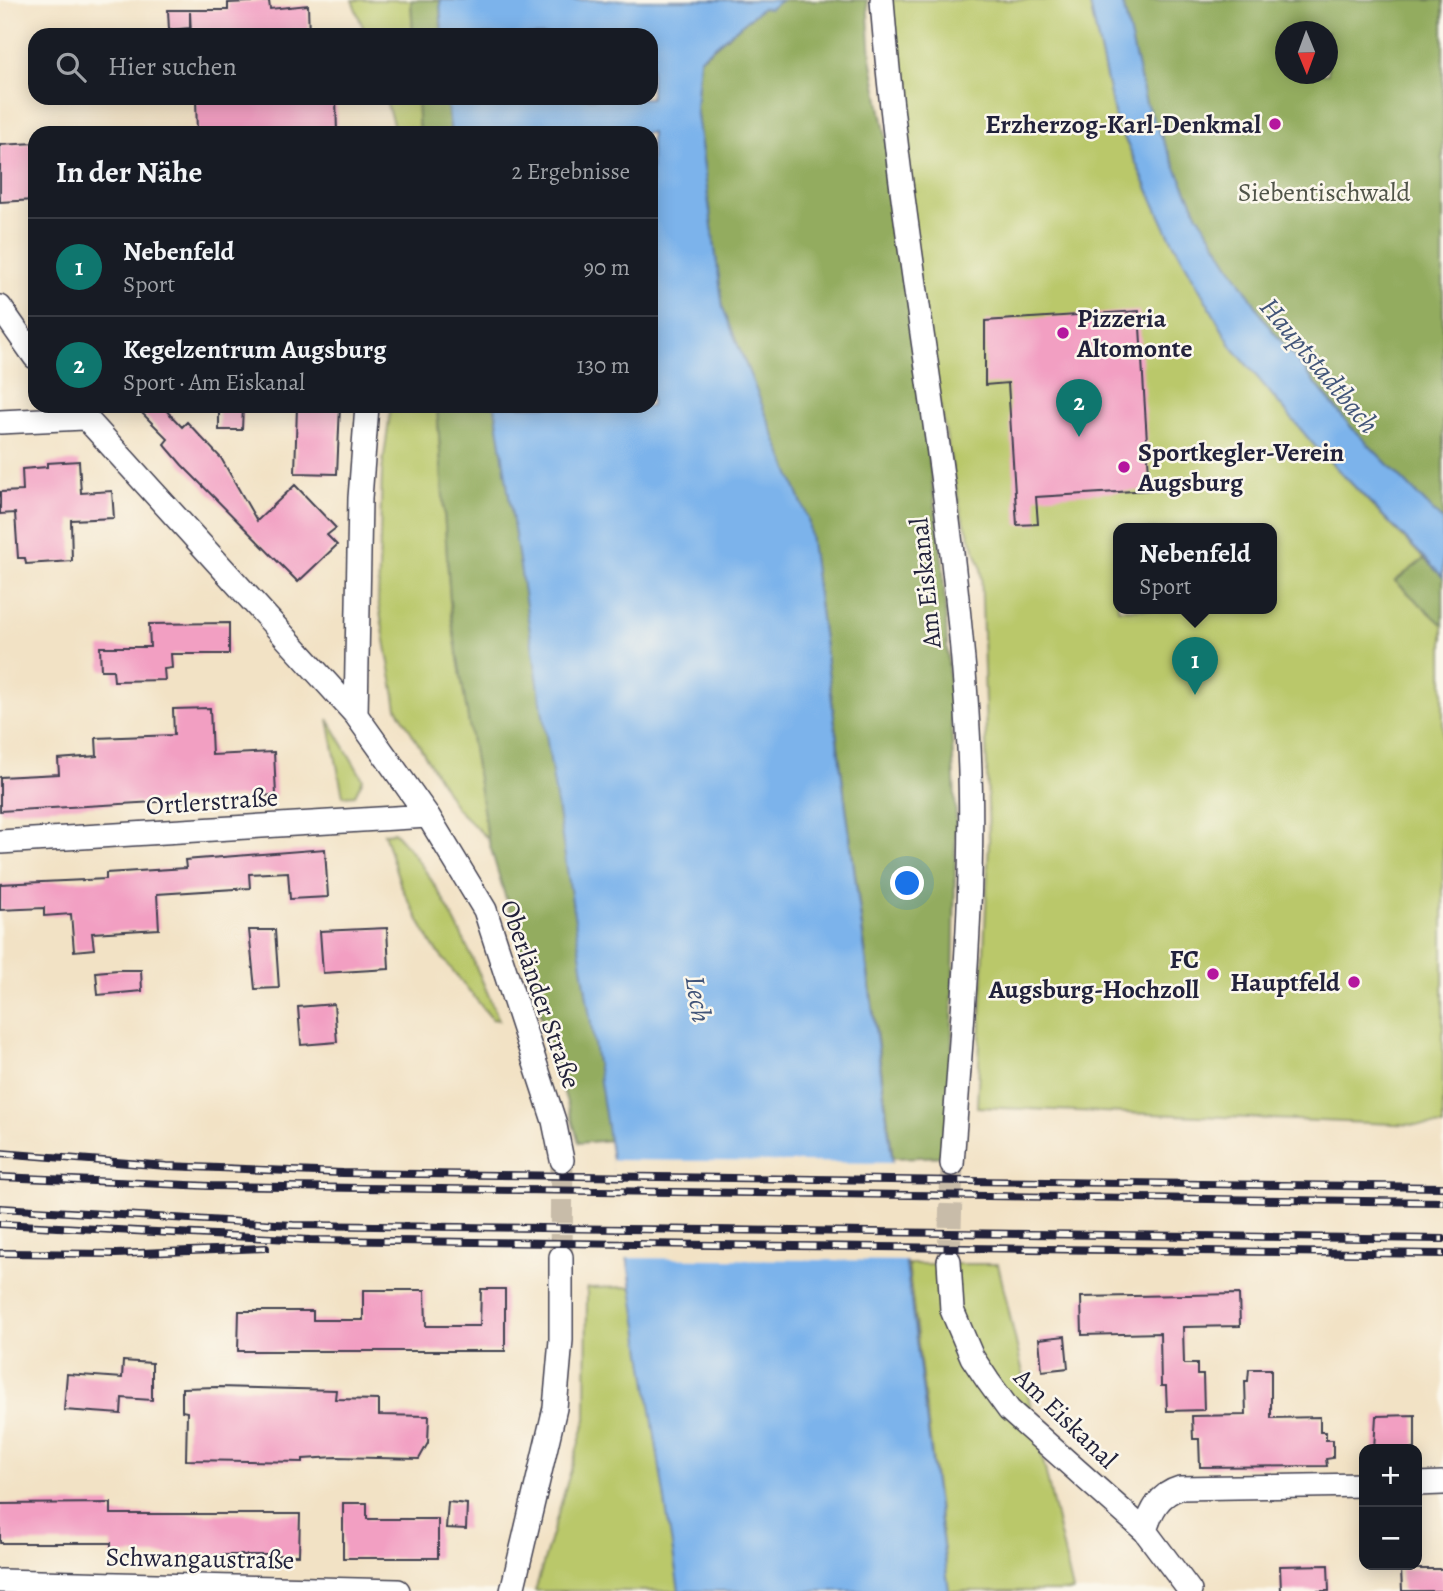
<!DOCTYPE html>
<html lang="de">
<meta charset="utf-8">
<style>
:root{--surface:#171b24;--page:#20242c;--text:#f1f3f6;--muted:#9ea1a6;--line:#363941;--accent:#0f766e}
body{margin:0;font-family:Alegreya,serif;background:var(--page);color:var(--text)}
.controls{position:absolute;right:21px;bottom:21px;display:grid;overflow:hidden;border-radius:14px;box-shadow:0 4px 18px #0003}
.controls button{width:63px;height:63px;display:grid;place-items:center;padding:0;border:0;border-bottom:2px solid var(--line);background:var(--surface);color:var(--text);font:35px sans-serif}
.compass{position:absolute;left:1275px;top:21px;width:63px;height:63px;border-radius:50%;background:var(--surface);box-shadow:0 4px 18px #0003;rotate:179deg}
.you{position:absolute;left:908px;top:884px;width:24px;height:24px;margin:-18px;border:5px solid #fff;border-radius:50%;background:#1a73e8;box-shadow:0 0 0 10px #1a73e833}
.badge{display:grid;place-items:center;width:46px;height:46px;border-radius:50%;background:var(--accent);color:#fff;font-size:23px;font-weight:700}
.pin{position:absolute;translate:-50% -58px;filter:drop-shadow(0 2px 4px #0008)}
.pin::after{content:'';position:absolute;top:37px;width:24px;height:21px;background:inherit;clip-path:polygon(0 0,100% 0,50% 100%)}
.popup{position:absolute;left:1113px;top:523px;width:164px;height:91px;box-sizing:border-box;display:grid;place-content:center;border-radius:14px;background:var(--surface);filter:drop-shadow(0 2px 5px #0005);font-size:23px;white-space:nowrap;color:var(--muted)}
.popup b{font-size:26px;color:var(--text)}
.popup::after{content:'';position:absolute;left:50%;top:100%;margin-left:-14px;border:14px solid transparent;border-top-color:var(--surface)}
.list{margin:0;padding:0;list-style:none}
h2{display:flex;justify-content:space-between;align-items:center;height:91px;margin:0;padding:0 28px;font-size:30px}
h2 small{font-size:23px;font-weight:400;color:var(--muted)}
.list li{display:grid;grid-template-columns:46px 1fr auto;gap:21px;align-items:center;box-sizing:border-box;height:98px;padding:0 28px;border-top:2px solid var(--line)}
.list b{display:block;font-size:26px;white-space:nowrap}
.list p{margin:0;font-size:23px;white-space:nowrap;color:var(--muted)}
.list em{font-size:23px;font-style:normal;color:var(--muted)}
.icon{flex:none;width:38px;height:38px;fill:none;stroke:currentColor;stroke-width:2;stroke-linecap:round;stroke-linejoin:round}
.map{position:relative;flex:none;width:1443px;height:1591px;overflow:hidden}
.search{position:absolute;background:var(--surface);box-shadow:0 4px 18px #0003;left:28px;top:28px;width:630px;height:77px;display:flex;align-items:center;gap:18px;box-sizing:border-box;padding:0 24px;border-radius:21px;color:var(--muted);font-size:26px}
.panel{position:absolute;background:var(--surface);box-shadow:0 4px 18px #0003;left:28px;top:126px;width:630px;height:287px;border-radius:21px}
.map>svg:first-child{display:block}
</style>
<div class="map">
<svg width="1443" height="1591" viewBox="0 0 1443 1591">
<rect width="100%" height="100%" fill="#fbf7ec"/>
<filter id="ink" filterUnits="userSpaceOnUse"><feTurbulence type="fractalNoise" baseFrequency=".0143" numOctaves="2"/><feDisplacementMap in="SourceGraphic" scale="14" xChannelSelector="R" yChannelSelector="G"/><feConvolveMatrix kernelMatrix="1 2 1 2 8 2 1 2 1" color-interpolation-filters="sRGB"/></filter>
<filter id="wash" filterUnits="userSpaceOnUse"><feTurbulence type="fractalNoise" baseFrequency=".00686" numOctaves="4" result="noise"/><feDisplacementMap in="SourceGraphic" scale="28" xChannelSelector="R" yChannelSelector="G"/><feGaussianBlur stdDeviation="1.57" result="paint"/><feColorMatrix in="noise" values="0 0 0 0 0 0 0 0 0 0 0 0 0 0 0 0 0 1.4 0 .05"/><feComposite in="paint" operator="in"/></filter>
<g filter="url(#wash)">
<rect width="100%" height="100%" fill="#f2e2c5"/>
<path fill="#bac86b" stroke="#6e7553" stroke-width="2" fill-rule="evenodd" d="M352,0H411L413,35H366Z
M886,0H1089L1115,118L1167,231L1232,347L1314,445L1424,559L1395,581L1443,625V1126L977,1107L989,840L981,567L961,513L920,301ZM1118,529H1272V609H1118Z
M385,98H417L419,133H396Z
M391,406H437L451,616L488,839L456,808L397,708L378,601L382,471Z
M328,719L363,779L355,795L343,796Z
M394,832C444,884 471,955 499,1020L492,1019L432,945L401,886L384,833Z
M908,1264H998L1073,1591H949Z
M635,1287L680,1591H535L586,1419L587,1288Z"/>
<path fill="#93ac5f" stroke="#5a674d" stroke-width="2" fill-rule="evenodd" d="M411,0H440L442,35H413Z
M782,0H867L871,58L890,158L943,566L956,817L950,1156L893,1158L808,519L723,308L696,108L700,59L762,8Z
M1122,0H1443V521L1351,427L1268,325L1198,215L1146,104ZM1286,32H1328V74H1286Z
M417,98H446L451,133H419Z
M437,406H495L611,1140L579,1143L488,839L451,616Z
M1424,559L1443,577V625L1395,581Z"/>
<path fill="#7cb3eb" stroke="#4f6a93" stroke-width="2" d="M440,0H782L769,9L762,8L700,58L696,108L723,308L808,519L949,1591H679L495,406H651V133H451L446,98H651V35H442Z
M1089,0H1122L1146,104L1198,215L1268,325L1351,427L1443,521V577L1314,445L1232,347L1167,231L1115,117Z"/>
<path fill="#f2e2c5" d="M611,1160L897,1163L911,1261L625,1258Z"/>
<g id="blocks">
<path fill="#f29fc2" d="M269,1L270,9L308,5L309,35H191L190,12V28L169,30L168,10H228V3Z
M196,98H336L337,133H197Z
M35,143V200L0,202V145Z
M1139,311L1150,490L1036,497L1038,524L1017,525L1008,383L985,385V321Z
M135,406H162L182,427L187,422L221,458L257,521L295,485L336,528L327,535L337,545L298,582L182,465L164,444L168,439Z
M219,406H243L242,430H219Z
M297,406H340L337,474L295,473Z
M79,461L81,493L112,491L114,518L71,520L72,561L26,564L25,558H18L15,513L0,514V492L23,491L22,469L47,467V463Z
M229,623V654H171L172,668L164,669L165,680L114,681L113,670H101L100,647H150L149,624Z
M210,708L212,755L274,752L276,795L0,811V777L59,774L58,759L97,756L96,738L174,735L173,709Z
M325,849L328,897L290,899L288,872L249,874L250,888L157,894L159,929L92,933L94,949L74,951L71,914L44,916V908L0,910V884L106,879V873L186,868L185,860Z
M387,928L389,969L323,973L320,931Z
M249,930H275L279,988L255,989Z
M118,970H141L142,991L98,995L96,972Z
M334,1004L337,1042L301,1045L298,1007Z
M481,1289H505V1351H238L239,1311H313V1320H363V1290H425L426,1326H480Z
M1239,1294L1240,1326L1183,1327L1184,1364H1197V1375H1203L1204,1410L1167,1411L1166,1386H1161L1160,1333L1082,1335L1081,1297Z
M1065,1336L1068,1368L1042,1371L1039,1339Z
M123,1361L152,1363V1400L122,1398L121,1414L64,1410L67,1374L122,1378Z
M1249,1369H1271V1418L1320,1417V1432H1326V1440H1333V1458L1326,1459L1327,1466L1200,1467L1199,1439H1193L1192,1416L1246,1415L1245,1381H1248Z
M218,1387L336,1390L335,1399L379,1400V1415L429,1416L428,1443L419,1459L336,1457L303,1459V1462L186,1460L187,1412L182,1411V1388Z
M1415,1415V1449H1374L1376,1416Z
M448,1502L467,1504L466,1529L446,1528Z
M111,1503V1514H300L299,1555H111V1543H0V1504Z
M343,1503H367V1519H438V1558H343Z
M1328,1565L1329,1591H1281L1280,1566Z
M1401,1569H1443V1591H1402Z"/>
</g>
</g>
<g filter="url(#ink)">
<use href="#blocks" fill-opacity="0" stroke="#413f50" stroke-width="2"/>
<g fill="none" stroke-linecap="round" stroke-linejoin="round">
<path stroke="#c8bca9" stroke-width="23" stroke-dasharray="23 11" stroke-linecap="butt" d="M561,1257L562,1160
M949,1261L952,1164"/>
<g stroke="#413f50" stroke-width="26">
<path id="street" d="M882,0C900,244 954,485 968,729C977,874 962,1020 952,1164
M0,307L35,357
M75,406L356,715L428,816L485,910L554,1121L562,1160
M0,422L84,418
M356,715L360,498L367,406
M0,842L428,816
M949,1261L952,1310L972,1357L988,1381L1009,1410L1145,1531L1190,1591
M1417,1484L1443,1483
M1145,1531C1151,1511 1159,1494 1180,1488L1364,1485
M0,1581L398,1591
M512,1591L555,1408L561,1340V1257"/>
</g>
<use href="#street" stroke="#fff" stroke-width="23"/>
<g stroke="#22223b" stroke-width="8">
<path id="rail" d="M0,1153L167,1166L343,1173L1443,1187
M0,1177L210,1186L1443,1202
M0,1208L293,1225L1443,1239
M0,1224L310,1240L1443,1254
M0,1253L116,1254L266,1248"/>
</g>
<use href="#rail" stroke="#fbf7ec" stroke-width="5" stroke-dasharray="16" stroke-linecap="butt"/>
</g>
</g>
<g fill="#b5179e" stroke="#fbf7ec" stroke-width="2.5">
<circle cx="1275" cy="124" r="7"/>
<circle cx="1063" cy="333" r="7"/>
<circle cx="1124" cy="467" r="7"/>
<circle cx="1213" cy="974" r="7"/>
<circle cx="1354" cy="982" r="7"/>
</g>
<g text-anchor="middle" stroke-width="5" stroke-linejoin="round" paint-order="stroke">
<g font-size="26" font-weight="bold" fill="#22223b" stroke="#fbf7ec" text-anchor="end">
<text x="1261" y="133">Erzherzog-Karl-Denkmal</text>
<text x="1077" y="327" text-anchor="start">Pizzeria<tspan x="1077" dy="30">Altomonte</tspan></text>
<text x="1138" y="461" text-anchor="start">Sportkegler-Verein<tspan x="1138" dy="30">Augsburg</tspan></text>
<text x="1199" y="968">FC<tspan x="1199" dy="30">Augsburg-Hochzoll</tspan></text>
<text x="1340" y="991">Hauptfeld</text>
</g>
<g font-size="26" fill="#505449" stroke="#fbf7ec">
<text x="1324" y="201">Siebentischwald</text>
</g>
<g font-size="26" fill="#22223b" stroke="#fbf7ec">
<text transform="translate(925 583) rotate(-96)" y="9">Am Eiskanal</text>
<text transform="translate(212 801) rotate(-4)" y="9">Ortlerstraße</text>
<text transform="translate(541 994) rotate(71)" y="9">Oberländer Straße</text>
<text transform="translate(1066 1418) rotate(44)" y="9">Am Eiskanal</text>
<text transform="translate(200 1558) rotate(1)" y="9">Schwangaustraße</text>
</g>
<g font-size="28" font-style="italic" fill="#425579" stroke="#fbf7ec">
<text transform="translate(1320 365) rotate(50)" y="10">Hauptstadtbach</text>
<text transform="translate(699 999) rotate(81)" y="10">Lech</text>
</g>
</g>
</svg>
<div class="controls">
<button>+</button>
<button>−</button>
</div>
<svg class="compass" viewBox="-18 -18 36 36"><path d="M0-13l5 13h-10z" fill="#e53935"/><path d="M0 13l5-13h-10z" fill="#9ea1a6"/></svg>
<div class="you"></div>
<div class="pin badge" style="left:1195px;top:695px">1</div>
<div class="popup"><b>Nebenfeld</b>Sport</div>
<div class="pin badge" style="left:1079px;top:437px">2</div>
<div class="search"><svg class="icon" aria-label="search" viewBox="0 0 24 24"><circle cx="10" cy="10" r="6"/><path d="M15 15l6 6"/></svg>Hier suchen</div>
<section class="panel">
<h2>In der Nähe<small>2 Ergebnisse</small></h2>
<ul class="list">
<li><span class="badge">1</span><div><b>Nebenfeld</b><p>Sport</p></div><em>90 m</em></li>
<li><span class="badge">2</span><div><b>Kegelzentrum Augsburg</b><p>Sport · Am Eiskanal</p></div><em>130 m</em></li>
</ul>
</section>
</div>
